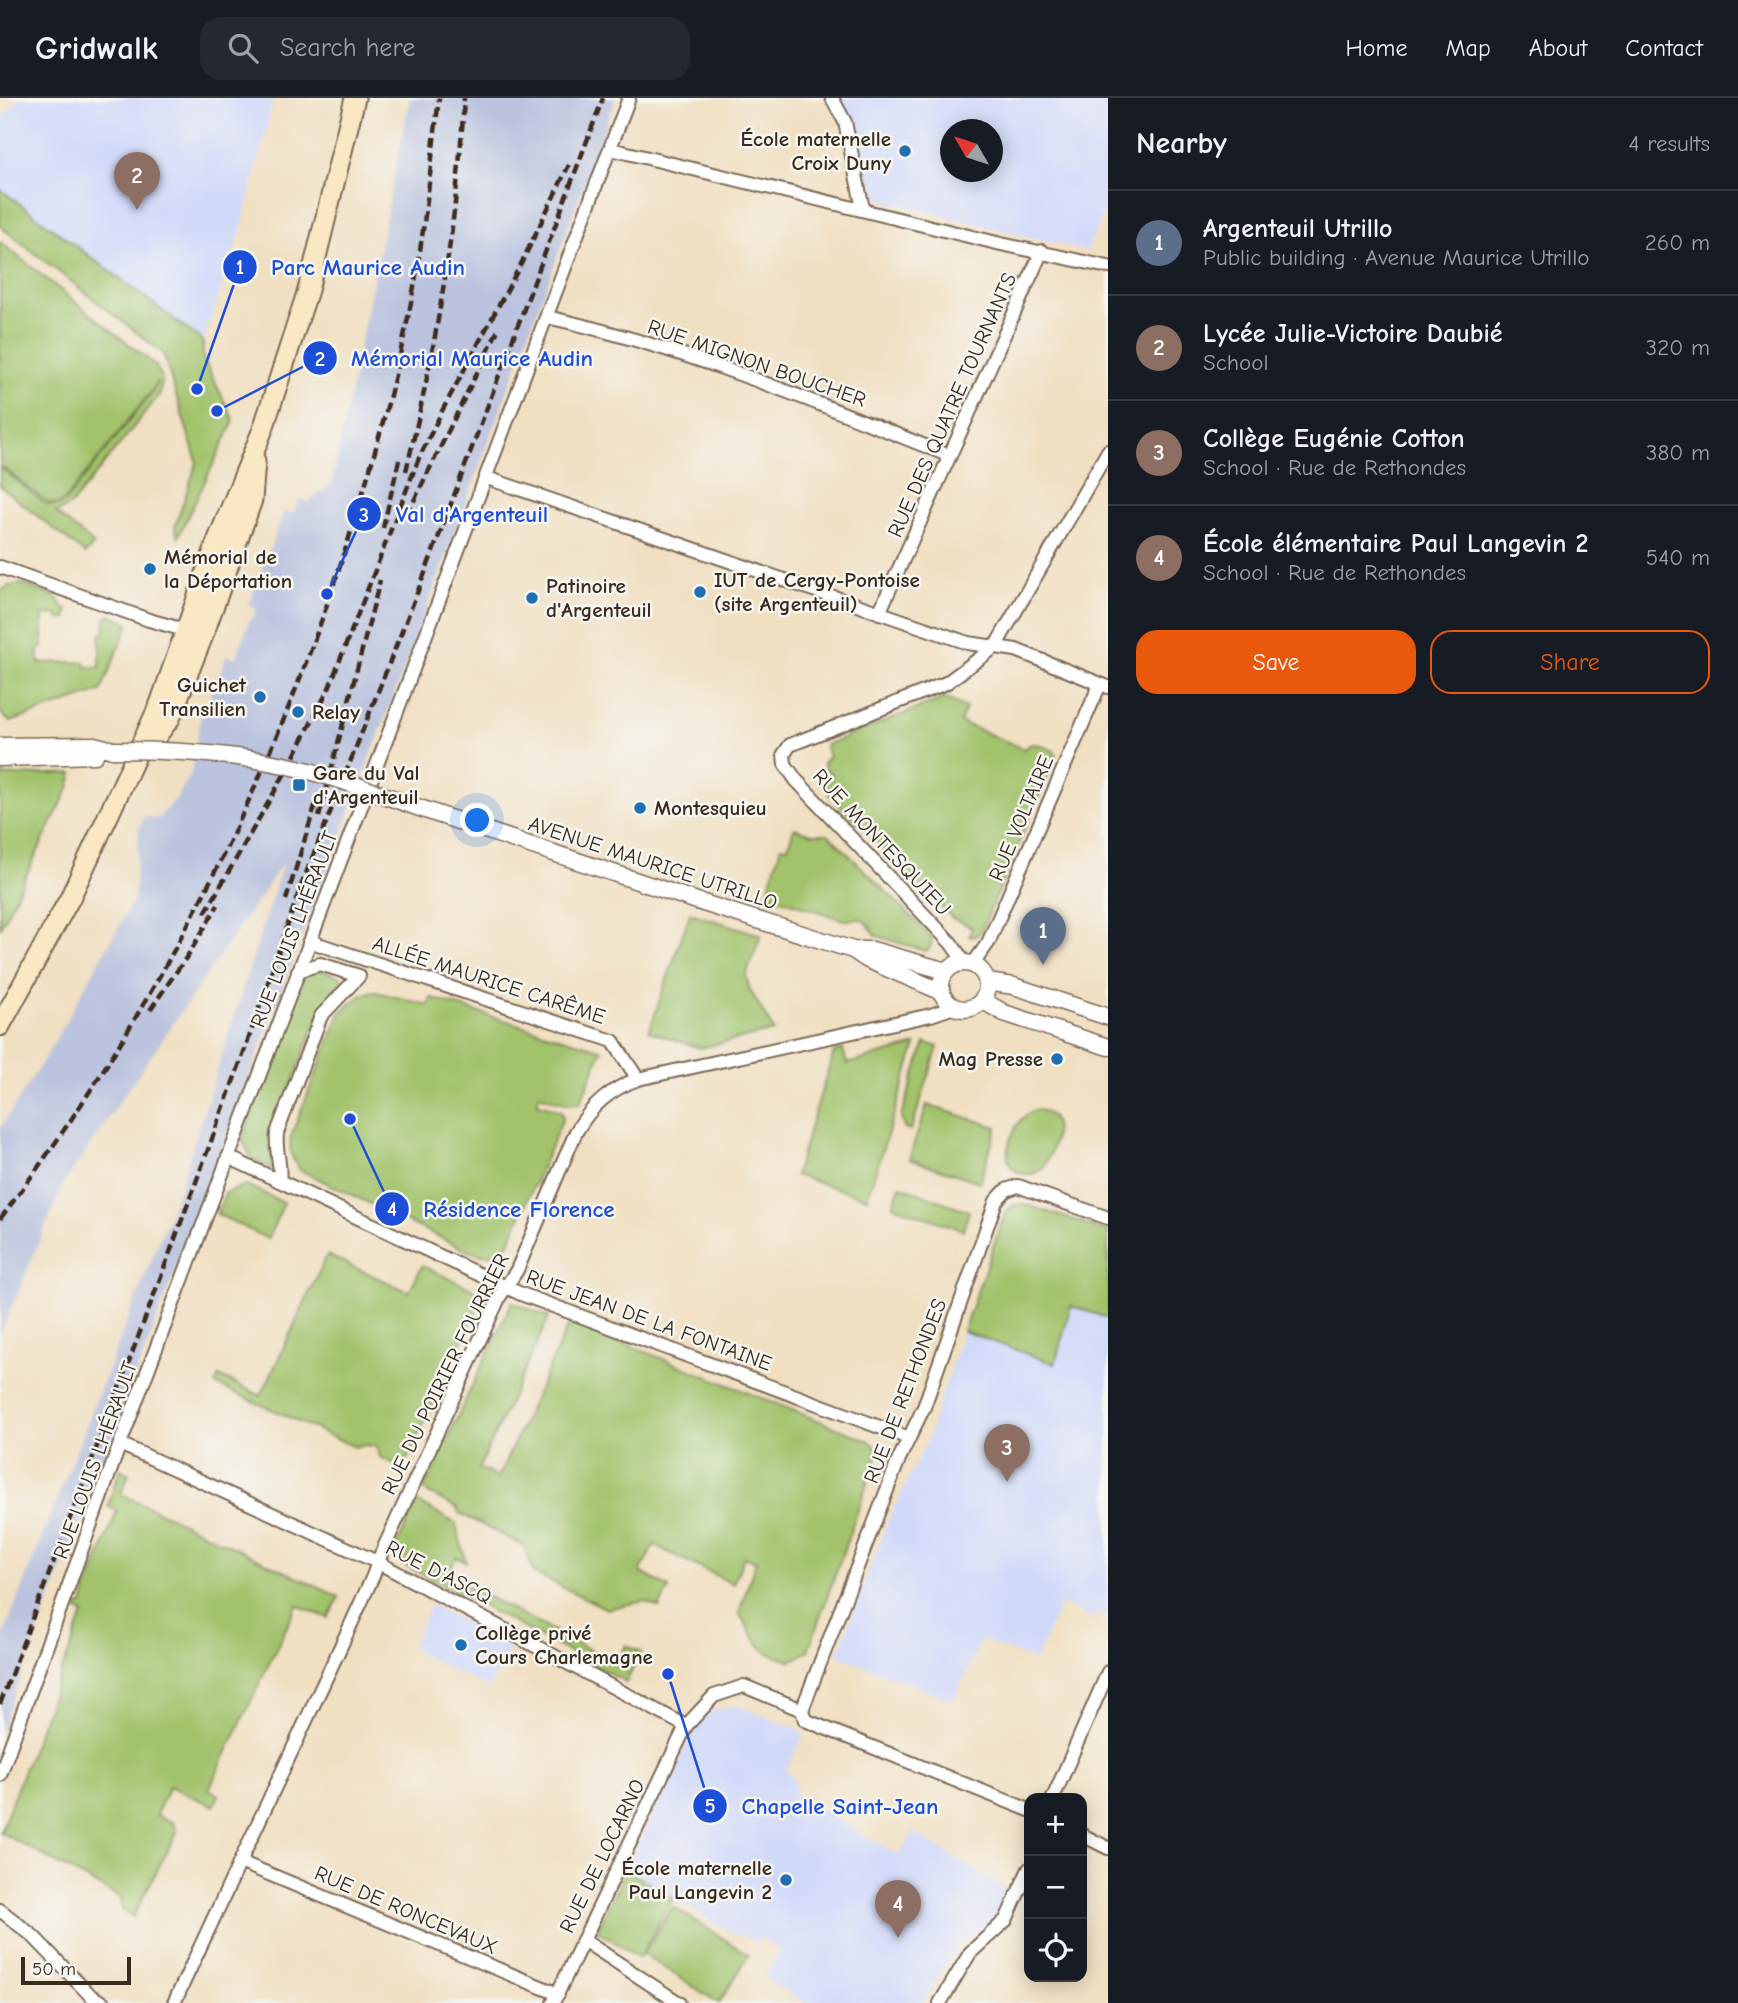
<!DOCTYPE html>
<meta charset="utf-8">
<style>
:root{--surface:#171b24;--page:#242831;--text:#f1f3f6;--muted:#9ea1a6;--line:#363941;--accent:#ea580c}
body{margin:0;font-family:"Comic Neue",sans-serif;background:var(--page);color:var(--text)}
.controls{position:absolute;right:21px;bottom:21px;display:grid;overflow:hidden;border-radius:14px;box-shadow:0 4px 18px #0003}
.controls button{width:63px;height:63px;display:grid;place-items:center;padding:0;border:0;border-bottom:2px solid var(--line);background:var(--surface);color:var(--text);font:35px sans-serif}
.compass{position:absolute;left:940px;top:21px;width:63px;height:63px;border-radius:50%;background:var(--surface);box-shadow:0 4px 18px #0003;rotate:309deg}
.scale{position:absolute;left:21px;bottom:18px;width:110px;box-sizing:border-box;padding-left:7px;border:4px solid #3b2a1e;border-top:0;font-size:19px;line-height:24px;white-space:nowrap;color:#3b2a1e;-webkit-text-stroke:5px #f6f6f2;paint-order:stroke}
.you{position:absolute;left:478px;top:723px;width:24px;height:24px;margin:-18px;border:5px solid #fff;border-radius:50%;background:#1a73e8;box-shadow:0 0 0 10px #1a73e833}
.badge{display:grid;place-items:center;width:46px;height:46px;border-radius:50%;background:var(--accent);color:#fff;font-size:23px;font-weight:700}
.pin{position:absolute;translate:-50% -58px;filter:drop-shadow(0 2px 4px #0008)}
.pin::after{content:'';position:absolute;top:37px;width:24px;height:21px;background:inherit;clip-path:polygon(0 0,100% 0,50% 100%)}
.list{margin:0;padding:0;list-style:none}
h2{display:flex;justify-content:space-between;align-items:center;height:91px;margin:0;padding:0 28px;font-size:30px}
h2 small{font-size:23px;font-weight:400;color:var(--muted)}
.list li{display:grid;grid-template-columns:46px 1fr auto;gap:21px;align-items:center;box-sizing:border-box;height:105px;padding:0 28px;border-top:2px solid var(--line)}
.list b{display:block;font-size:26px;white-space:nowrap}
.list p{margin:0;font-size:23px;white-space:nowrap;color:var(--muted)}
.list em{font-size:23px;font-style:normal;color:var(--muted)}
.actions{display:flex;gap:14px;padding:21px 28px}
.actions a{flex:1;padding:16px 0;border:2px solid var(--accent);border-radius:21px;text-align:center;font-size:24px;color:var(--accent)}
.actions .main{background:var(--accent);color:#fff}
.icon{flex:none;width:38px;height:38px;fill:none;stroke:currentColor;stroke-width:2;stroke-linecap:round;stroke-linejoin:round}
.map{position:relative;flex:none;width:1108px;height:1905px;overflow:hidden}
header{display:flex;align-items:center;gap:42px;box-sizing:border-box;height:98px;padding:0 35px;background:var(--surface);border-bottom:2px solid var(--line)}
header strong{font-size:33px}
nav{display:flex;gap:38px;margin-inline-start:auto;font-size:24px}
.search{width:490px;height:63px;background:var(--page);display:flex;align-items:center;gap:18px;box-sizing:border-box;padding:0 24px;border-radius:21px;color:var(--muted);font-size:26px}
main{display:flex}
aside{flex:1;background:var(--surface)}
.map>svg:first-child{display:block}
</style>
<header>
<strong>Gridwalk</strong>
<div class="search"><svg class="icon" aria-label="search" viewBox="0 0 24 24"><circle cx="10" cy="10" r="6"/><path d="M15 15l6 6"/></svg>Search here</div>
<nav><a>Home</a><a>Map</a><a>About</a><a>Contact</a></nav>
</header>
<main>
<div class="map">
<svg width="1108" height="1905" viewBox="0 0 1108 1905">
<rect width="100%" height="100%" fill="#f6f6f2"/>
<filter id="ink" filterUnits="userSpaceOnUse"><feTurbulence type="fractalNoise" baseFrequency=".0143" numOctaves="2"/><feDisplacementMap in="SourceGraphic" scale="14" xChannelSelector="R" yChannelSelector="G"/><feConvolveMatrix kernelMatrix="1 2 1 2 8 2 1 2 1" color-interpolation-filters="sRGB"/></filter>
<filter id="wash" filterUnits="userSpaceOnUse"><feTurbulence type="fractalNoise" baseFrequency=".00686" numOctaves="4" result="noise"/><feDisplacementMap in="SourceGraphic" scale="28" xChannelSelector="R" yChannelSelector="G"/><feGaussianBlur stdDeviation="1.57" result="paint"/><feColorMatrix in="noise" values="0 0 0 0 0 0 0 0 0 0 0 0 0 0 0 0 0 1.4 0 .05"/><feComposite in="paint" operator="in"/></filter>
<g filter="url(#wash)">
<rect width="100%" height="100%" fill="#f1dfc1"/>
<path fill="#d1d9f9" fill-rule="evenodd" d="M20,0H274L241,132L203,243L0,91V22Z
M842,0H1108V105L1087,153L877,101ZM950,32H992V74H950Z
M1071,1208L1108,1220V1520L1096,1515L1093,1521L1061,1505L1035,1563L981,1542L953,1603L837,1557L887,1425L927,1343L963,1233L1054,1265Z
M431,1507L511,1546L489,1590L416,1554V1552L411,1549Z
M738,1608L802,1633L803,1639L786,1672L795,1684L797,1697L898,1757L914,1734L1009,1793L996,1823L962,1843L922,1905H805L764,1880L780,1852L760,1840L756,1845L739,1835L737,1838L626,1772L696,1626L715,1611Z"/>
<path fill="#bbc3de" d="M410,0H616L416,539L0,1634V1545L179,1092L283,765L64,1085L0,1237V1030L47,957L134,801L139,730L145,718L157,721L176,701L191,676L200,623L227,557L236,560L250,521H253L257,510L249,507L284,413L293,416L299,401L309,404L332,385Z"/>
<path fill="#a2c36c" stroke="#6e7645" stroke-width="2" d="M0,91L203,243V260L234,323L178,439L175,429L197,364L163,255L0,128Z
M0,144L155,267L162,279L160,296L71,407L56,415L94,446L85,456L0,388V369L44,405C53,409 57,409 65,404L154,292L157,283L153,291L65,402C57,407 53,407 44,402L0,367Z
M23,486L55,498L67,513L66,521H58L57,516L43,517V550H38L39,565L85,564L86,569H100V536L105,535V520L110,517L129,525L101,593L10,624L0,614V494L8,488Z
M944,600L966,610L960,624L1024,651L1031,646L1041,647L1054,653L1056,657L983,830C979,836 976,840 969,838L972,829L952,820L829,696L828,686L832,676L826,672L823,665L829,658L825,647Z
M73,675L69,690L0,830V678Z
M794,730L812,736H828L932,839L930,850L925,853L877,838L863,821L844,822L767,796L781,748L788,749Z
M690,815L761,837L746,878L750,892L774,933L700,950L649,933Z
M318,871L341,879L345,886L320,913L272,1039L270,1051L274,1072L252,1061L242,1041L304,875Z
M372,893L428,907L431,900L602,952L580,1005L569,1006L539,997L537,1005L561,1013L563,1020L509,1145C497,1158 482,1159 466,1152L300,1072C292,1062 288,1051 291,1038L340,915L360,898Z
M925,945L938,949L911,1032L904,1030L901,1019Z
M916,947L867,1100L795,1077L834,954L843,951L847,966Z
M927,1007L997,1029L980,1084L909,1061Z
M1037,1012C1061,1016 1057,1036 1051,1054C1048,1060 1046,1068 1040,1072C1030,1080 1013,1076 1009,1064C1003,1047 1019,1015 1037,1012Z
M246,1087L284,1105L268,1141L217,1116L225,1095Z
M900,1088L969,1113L963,1132L893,1108Z
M1023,1106L1108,1133V1220L1071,1208L1055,1266L963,1233L1006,1113L1014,1107Z
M327,1157L409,1194L422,1168L484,1196L403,1370L380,1359L376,1348L361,1347L355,1349L215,1286L219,1278L261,1298Z
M512,1204L549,1219L479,1370L498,1380L570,1224L870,1343L876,1349L877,1358L808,1553L791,1563C758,1556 756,1542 739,1515L756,1463L744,1459L733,1486L654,1447L640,1474L669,1490L659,1510L644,1503L607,1511L534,1475L524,1448L459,1415L457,1410L423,1392Z
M120,1371L129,1376L121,1396L339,1499L328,1520L297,1507L209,1691L219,1697L214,1708L169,1688L156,1717L174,1725L177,1734L133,1819L122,1813L121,1800L0,1734L84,1515L70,1508L83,1507L87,1491L117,1413L108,1408Z
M417,1404L456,1426L466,1464L456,1459L447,1478L617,1566L626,1547L641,1555L626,1584L401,1465L394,1453Z
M626,1772L673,1800L639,1860L597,1832Z
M673,1809L749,1857L719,1905L643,1856Z"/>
</g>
<g filter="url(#ink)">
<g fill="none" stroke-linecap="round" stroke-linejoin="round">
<g stroke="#7b6957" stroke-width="16">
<path id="minor" d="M832,0L845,24L863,111
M611,51L1001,146L1108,169
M547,219C686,250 818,305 950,358
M487,380L968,545L1016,552L1108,589
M0,469L149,522L188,533
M879,515L1042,153
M309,843L613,943L638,981
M965,865L951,845L796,682L785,666L784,656L790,647L946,585L995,549L1108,353
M973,866L988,845L1100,586
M228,1059L521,1196L909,1340
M279,1083C282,1067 275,1054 277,1035L321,918L359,878L320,866L298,873
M120,1346L377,1464L686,1628
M802,1612L899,1361L924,1309L996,1103L1006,1092L1018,1088L1108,1120
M802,1612L805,1622L1029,1712
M0,1677L120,1346L629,0
M1053,1700L1108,1574
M1082,1737L1108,1750
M240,1764L558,1896
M0,1812L33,1838L91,1898L104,1905
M583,1842L679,1905
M174,1905L347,1535L373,1478L381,1456L500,1198L517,1172L576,1034C591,1008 610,991 638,981L931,917L954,909
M553,1905L686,1628L714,1598L744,1588L802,1612
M940,1905L970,1855L1006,1822L1029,1771"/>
</g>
<g stroke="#7b6957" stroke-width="19">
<path id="tertiary" d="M0,648L94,647L113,652
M0,660L95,657
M443,718L703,805L853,852L868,862L942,894
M859,852H872L946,873
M941 888a23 23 0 1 1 46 0a23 23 0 1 1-46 0Z
M987,884L1014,888L1108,919
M982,902L1004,915L1108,949"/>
</g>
<g stroke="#7b6957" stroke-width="23">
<path id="secondary" d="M152,644L170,620L202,540L252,402L255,363
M0,928L70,800L160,606L217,444L263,331L308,192L355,0"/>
</g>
<use href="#minor" stroke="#fff" stroke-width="12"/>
<use href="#tertiary" stroke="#fff" stroke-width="16"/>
<use href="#secondary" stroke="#fae7c3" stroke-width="19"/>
<path stroke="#3b2a1e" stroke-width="4.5" stroke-dasharray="10 5" stroke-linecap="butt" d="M406,373C436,250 457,126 464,0
M407,417L498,232
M383,430L400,358
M319,719L380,482
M286,802L316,705
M205,815L288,670L329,590L419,360L442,313L521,166L569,67
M150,912L190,854L218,807
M0,1121C161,909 280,669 357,414C379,342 399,269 413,194C425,130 431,65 439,0
M0,1606L169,1157L243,957L301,788L425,475L603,0"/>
<g stroke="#7b6957" stroke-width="19" stroke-linecap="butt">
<path id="tertiary-bridge" d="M113,652C170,652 228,655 284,667C338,678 391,701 443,718"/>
</g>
<use href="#tertiary-bridge" stroke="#fff" stroke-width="16"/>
</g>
</g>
<g fill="#1f6fb2" stroke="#f6f6f2" stroke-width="2.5">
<circle cx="905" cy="53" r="7"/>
<circle cx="150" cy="471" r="7"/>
<circle cx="700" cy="494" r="7"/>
<circle cx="532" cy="500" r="7"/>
<circle cx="260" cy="599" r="7"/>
<circle cx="298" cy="614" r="7"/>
<rect x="292" y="680" width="14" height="14" rx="3.5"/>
<circle cx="640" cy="710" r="7"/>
<circle cx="1057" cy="961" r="7"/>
<circle cx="461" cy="1547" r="7"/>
<circle cx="786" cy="1782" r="7"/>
</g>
<g text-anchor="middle" stroke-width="5" stroke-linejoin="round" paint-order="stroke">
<g font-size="21" font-weight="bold" fill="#3b2a1e" stroke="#f6f6f2" text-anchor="start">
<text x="891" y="48" text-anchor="end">École maternelle<tspan x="891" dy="24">Croix Duny</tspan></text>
<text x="164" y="466">Mémorial de<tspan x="164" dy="24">la Déportation</tspan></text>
<text x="714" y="489">IUT de Cergy-Pontoise<tspan x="714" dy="24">(site Argenteuil)</tspan></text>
<text x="546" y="495">Patinoire<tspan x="546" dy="24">d'Argenteuil</tspan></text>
<text x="246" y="594" text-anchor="end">Guichet<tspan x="246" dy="24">Transilien</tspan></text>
<text x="312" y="621">Relay</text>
<text x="313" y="682">Gare du Val<tspan x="313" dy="24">d'Argenteuil</tspan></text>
<text x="654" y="717">Montesquieu</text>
<text x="1043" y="968" text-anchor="end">Mag Presse</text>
<text x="475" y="1542">Collège privé<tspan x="475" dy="24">Cours Charlemagne</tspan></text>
<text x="772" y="1777" text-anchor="end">École maternelle<tspan x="772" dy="24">Paul Langevin 2</tspan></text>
</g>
<g font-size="21" fill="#3b2a1e" stroke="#f6f6f2">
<text transform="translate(757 265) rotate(19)" y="7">RUE MIGNON BOUCHER</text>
<text transform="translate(952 307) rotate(-66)" y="7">RUE DES QUATRE TOURNANTS</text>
<text transform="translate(1021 720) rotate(-67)" y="7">RUE VOLTAIRE</text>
<text transform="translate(882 744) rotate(47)" y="7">RUE MONTESQUIEU</text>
<text transform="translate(653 765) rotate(18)" y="7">AVENUE MAURICE UTRILLO</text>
<text transform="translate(294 831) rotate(-69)" y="7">RUE LOUIS LHÉRAULT</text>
<text transform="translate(489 882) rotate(18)" y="7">ALLÉE MAURICE CARÊME</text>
<text transform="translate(649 1222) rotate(20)" y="7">RUE JEAN DE LA FONTAINE</text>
<text transform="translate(445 1276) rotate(-64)" y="7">RUE DU POIRIER FOURRIER</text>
<text transform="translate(905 1293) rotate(-69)" y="7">RUE DE RETHONDES</text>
<text transform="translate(95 1362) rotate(-70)" y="7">RUE LOUIS LHÉRAULT</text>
<text transform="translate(439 1474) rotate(27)" y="7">RUE D'ASCQ</text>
<text transform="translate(602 1758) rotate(-64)" y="7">RUE DE LOCARNO</text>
<text transform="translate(406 1812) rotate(23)" y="7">RUE DE RONCEVAUX</text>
</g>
</g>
<path fill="none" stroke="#1d4ed8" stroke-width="2.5" d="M197 291L240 169M217 313L320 260M327 496L364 416M350 1021L392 1111M668 1576L710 1708"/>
<g fill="#1d4ed8" stroke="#f6f6f2" stroke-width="2.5">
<circle cx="197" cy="291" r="7"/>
<circle cx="217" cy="313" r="7"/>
<circle cx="327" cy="496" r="7"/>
<circle cx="350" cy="1021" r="7"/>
<circle cx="668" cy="1576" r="7"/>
<circle cx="240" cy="169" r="18"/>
<circle cx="320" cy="260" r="18"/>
<circle cx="364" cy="416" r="18"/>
<circle cx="392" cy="1111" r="18"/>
<circle cx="710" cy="1708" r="18"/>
</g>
<g font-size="21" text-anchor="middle" font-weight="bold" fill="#fff">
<text x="240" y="176">1</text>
<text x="320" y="268">2</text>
<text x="364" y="424">3</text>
<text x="392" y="1118">4</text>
<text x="710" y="1715">5</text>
</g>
<g font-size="23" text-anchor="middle" font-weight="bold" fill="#1d4ed8" stroke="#f6f6f2" stroke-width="5" stroke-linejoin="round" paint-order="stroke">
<text x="368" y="177">Parc Maurice Audin</text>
<text x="472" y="268">Mémorial Maurice Audin</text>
<text x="472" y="424">Val d'Argenteuil</text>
<text x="519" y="1119">Résidence Florence</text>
<text x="840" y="1716">Chapelle Saint-Jean</text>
</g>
</svg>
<div class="controls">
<button>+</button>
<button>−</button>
<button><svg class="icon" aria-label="locate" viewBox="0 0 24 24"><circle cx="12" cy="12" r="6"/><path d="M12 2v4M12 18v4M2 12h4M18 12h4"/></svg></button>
</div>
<svg class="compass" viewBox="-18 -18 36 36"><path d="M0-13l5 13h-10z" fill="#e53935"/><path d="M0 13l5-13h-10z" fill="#9ea1a6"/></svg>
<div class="scale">50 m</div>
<div class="you"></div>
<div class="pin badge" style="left:1043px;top:867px;background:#5c6f8a">1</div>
<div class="pin badge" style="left:137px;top:112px;background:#8d6e63">2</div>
<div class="pin badge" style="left:1007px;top:1384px;background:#8d6e63">3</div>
<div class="pin badge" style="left:898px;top:1840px;background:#8d6e63">4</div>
</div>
<aside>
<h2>Nearby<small>4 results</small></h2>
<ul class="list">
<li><span class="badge" style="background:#5c6f8a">1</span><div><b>Argenteuil Utrillo</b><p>Public building · Avenue Maurice Utrillo</p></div><em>260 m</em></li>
<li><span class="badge" style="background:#8d6e63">2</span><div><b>Lycée Julie-Victoire Daubié</b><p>School</p></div><em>320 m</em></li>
<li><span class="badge" style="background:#8d6e63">3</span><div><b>Collège Eugénie Cotton</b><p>School · Rue de Rethondes</p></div><em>380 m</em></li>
<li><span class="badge" style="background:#8d6e63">4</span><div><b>École élémentaire Paul Langevin 2</b><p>School · Rue de Rethondes</p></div><em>540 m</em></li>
</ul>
<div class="actions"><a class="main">Save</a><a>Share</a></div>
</aside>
</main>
